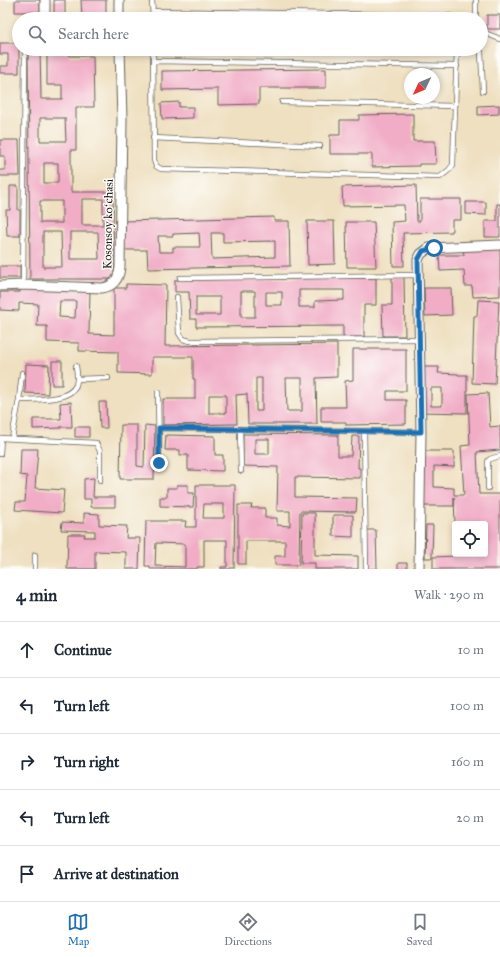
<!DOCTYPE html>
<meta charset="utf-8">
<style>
:root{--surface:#fff;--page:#f6f6f7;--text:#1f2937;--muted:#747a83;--line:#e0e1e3;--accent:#1f6fb2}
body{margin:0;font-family:"IM FELL Great Primer",serif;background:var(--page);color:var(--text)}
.controls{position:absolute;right:12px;bottom:12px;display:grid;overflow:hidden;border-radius:4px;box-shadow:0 2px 6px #0003}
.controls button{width:36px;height:36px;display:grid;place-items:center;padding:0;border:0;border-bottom:1px solid var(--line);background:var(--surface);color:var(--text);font:20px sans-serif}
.compass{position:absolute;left:404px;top:68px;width:36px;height:36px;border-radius:50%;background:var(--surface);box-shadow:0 2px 6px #0003;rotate:226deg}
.stop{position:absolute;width:12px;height:12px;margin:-9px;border:3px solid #1f6fb2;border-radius:50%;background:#fff}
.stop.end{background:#1f6fb2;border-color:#fff;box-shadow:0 1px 4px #0008}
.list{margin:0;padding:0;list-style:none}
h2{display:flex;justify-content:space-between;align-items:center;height:52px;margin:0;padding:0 16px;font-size:17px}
h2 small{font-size:13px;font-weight:400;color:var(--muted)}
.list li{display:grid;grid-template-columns:26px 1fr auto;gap:12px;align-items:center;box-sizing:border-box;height:56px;padding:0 16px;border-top:1px solid var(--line)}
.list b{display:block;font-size:15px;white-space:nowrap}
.list em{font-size:13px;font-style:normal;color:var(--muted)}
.icon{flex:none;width:22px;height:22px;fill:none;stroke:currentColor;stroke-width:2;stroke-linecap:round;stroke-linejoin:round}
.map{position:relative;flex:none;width:500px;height:569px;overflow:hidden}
.search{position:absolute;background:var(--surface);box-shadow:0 2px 6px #0003;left:12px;right:12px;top:12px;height:44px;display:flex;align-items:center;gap:10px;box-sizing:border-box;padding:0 14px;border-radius:22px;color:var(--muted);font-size:15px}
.sheet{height:332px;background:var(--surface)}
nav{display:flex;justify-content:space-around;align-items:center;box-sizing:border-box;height:56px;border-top:1px solid var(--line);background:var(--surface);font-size:11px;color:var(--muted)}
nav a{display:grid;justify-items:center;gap:2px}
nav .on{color:var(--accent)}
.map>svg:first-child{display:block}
</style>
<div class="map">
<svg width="500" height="569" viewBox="0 0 500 569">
<rect width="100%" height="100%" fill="#fdfcf7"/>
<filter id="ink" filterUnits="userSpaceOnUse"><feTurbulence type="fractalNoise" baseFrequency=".025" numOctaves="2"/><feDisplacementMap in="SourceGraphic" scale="8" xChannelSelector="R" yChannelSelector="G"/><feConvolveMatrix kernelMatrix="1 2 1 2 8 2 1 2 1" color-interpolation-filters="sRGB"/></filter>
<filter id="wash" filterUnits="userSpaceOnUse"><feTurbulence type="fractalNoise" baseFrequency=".012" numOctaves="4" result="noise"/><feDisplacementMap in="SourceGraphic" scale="16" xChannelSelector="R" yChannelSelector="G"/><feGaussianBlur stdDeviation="0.9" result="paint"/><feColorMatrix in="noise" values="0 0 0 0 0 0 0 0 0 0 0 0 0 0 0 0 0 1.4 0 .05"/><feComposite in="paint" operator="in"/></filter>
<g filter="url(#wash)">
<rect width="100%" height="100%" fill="#efe0c1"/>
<g id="blocks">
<path fill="#f1acc6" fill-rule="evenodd" d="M15,0H40V12H15Z
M54,0H65V19H54Z
M81,0H106V19H82Z
M487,15H500V29H487Z
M0,43H19V73H0V66H8V54H0Z
M28,49H40L41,99H62V85H47V53H69V56H93L94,107H76V150H71V192H113L114,279H30ZM40,118H65L66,141H40ZM44,163H58V183H44ZM82,199H103V225H82ZM40,201H62V223H40ZM43,232H61L62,267H43ZM70,232H98L99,259H70Z
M326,69V88H259V104L218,105V89L162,90V71Z
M179,102V107H193V118L162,119L161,103Z
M499,105V114L478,115V106Z
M413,114V141H435L436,164H419V166L372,167V154H330V135H340V120H359V115Z
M0,140H19L20,176H0V170H5V156H0Z
M416,185L417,221H420V199H461V220H452V232L403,233L404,266H393L392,222L405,221L404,205L343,206L342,187Z
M10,186H18V210H20V236H7L6,210H10Z
M466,202H486V215L466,214Z
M497,204H500V237H485V221H497Z
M274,217V221H289L290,266L148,269L147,250H123V221ZM199,233L200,247H173V252H159L158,236H173V234ZM211,233H223V242L275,241V257L212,259Z
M307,221H334L335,264L308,265Z
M346,222H374L376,267H347Z
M500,248V296L473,297L472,286H465L464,270L440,271L439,255H464L463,249Z
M0,266H20V278H0Z
M392,277H404L405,336H383L382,305H392Z
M376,278V305H364V337H343V326L196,327V319H190L189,292H175V280ZM299,290H344V300L315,301V307H299ZM241,291H255V317H241ZM266,292H282V305H266ZM196,297H220V315H196Z
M126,284L166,285L165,346L337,344V377L316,378L317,424H248L247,394L236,395L237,424L163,425V399H195V379H193V357H152V374L118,373V352L79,351V343L47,342V326H37L38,304L19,303V311L0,310V292H20V289L90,290L89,334L114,335V288H126ZM60,301H76L75,318L59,317ZM256,378H262V411H256ZM286,378H302V411H287ZM209,395H226V413H209Z
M424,288H451L452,315L425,316Z
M478,300L499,301L495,384L472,383L474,316H477Z
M353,349H406V391H387V400H406V424L346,425V422H321V407H346L345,381L353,380Z
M52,361H62V385H52Z
M26,364L49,365L48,394L25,393Z
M422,367H439L438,373L458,374V375H467V413L421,412ZM431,388H442V406H431Z
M488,393L490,427L500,426V450L477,452L479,494H500V569H433V557L456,556V554H485V524H455L454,497V506H421L422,451H454V467L434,466V487L454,488V495H464L461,446L470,445L468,394Z
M71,402L72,427H60L61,428L33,429V419H61L60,403Z
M99,402H106L107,428H100Z
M121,425H137V466L144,467L145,425L155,426L154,479H120Z
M75,427H89V437H75Z
M243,434L338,435V456H351L352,436H359L358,468H360V478L295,477V497L357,498L356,512L300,511L299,565H275V556H285V541H246V564H238V505H252L251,508H265V518H277V525L290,526V511H277L278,467L243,466ZM255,439H269V454H255Z
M166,435L215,436V455H223V471L188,470V455H180V450H165Z
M21,449H38L35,488L64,490L62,513L15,510L16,502H25L27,476L20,475Z
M94,478L93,497H115V507H91V499H84V479Z
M177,485H188V493H194L193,507L160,506V497H167V488H177Z
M196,485H235L234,568H230V569H221V567H227V540H204V567H197V569H150V566H145L146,521H186L185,527H196ZM204,504H224V518H203ZM156,543L185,544V567L155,566Z
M84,513L99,514V525L127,526L126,538H140L139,569H126V552L95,551V569H67L68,534H85L84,537H95V531L61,530L62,522L84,523Z
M302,513H315V555L358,556V569H315V563H301Z
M333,515H353V537L333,536Z
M426,525H433L432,558H425Z
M367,530H376L377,569H368Z
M398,563H407V569H398Z"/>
</g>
</g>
<g filter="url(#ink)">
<use href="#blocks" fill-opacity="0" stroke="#666156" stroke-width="1"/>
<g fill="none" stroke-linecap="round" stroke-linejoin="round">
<g stroke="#666156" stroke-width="6">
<path id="service" d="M152,0L153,19
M153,11L450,16L457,19
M476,19V0
M481,30L485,33L500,39
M153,49L154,160L156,166L161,169L440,177L449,170L453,165L457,49
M479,49L481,52L483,91
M153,61L457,66
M282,102L455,106
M153,138L320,146
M180,278L418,275
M23,285L25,49
M177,297L179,333L183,339L190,341L419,339
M77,379L108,378
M158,392L159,463
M19,400C35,399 69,402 76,385C78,379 77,372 76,366
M159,428L421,432
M240,429L241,471
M364,431L366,569
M0,438L96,443L100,451V480
M12,438L19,400L22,373
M0,454L1,438
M488,488V461L490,459L500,456
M35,569V555"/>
</g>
<g stroke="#666156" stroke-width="11">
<path id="minor" d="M119,0V19
M45,19V0
M0,286L23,285L102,288C115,286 119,278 120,267L122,119L120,49
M419,569L421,432L418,260L421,254L429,248L500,245"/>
</g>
<use href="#service" stroke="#fff" stroke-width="4.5"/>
<use href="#minor" stroke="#fff" stroke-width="9"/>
</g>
</g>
<g fill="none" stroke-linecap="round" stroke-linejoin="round" filter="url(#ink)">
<path stroke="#1f6fb2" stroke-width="5" d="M159,463V428L421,432L418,260L423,251L434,248"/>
</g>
<g text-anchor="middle" stroke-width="3" stroke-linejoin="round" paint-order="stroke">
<g font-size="12" fill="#1c1c1c" stroke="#fdfcf7">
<text transform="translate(108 224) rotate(-89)" y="4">Kosonsoy koʻchasi</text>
</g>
</g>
</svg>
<div class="controls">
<button><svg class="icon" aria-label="locate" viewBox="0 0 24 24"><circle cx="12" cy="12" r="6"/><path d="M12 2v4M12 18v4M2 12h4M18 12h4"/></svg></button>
</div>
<svg class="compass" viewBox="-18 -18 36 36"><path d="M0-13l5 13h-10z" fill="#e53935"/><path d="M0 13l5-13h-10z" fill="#747a83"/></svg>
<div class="stop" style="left:434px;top:248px"></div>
<div class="stop end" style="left:159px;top:463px"></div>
<div class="search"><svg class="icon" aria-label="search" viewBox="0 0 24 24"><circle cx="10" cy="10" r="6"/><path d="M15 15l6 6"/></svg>Search here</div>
</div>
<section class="sheet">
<h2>4 min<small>Walk · 290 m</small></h2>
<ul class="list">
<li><svg class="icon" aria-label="ahead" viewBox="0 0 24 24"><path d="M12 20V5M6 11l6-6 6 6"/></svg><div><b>Continue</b></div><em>10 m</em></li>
<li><svg class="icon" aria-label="left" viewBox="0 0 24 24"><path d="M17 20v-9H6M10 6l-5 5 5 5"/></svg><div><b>Turn left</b></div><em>100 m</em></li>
<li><svg class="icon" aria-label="right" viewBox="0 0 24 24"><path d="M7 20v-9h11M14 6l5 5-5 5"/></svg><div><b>Turn right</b></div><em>160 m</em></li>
<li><svg class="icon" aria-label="left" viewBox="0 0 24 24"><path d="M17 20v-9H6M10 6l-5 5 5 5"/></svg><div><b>Turn left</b></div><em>20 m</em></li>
<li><svg class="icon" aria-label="arrive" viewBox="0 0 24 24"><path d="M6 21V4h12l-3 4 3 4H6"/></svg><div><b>Arrive at destination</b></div></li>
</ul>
</section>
<nav>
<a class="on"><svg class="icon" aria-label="map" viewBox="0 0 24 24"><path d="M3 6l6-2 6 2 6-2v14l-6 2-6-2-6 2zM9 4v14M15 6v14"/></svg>Map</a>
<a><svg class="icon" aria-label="directions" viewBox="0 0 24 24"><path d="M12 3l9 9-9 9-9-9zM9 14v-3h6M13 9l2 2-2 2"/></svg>Directions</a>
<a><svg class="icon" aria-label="saved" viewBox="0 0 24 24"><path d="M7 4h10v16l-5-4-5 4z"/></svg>Saved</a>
</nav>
